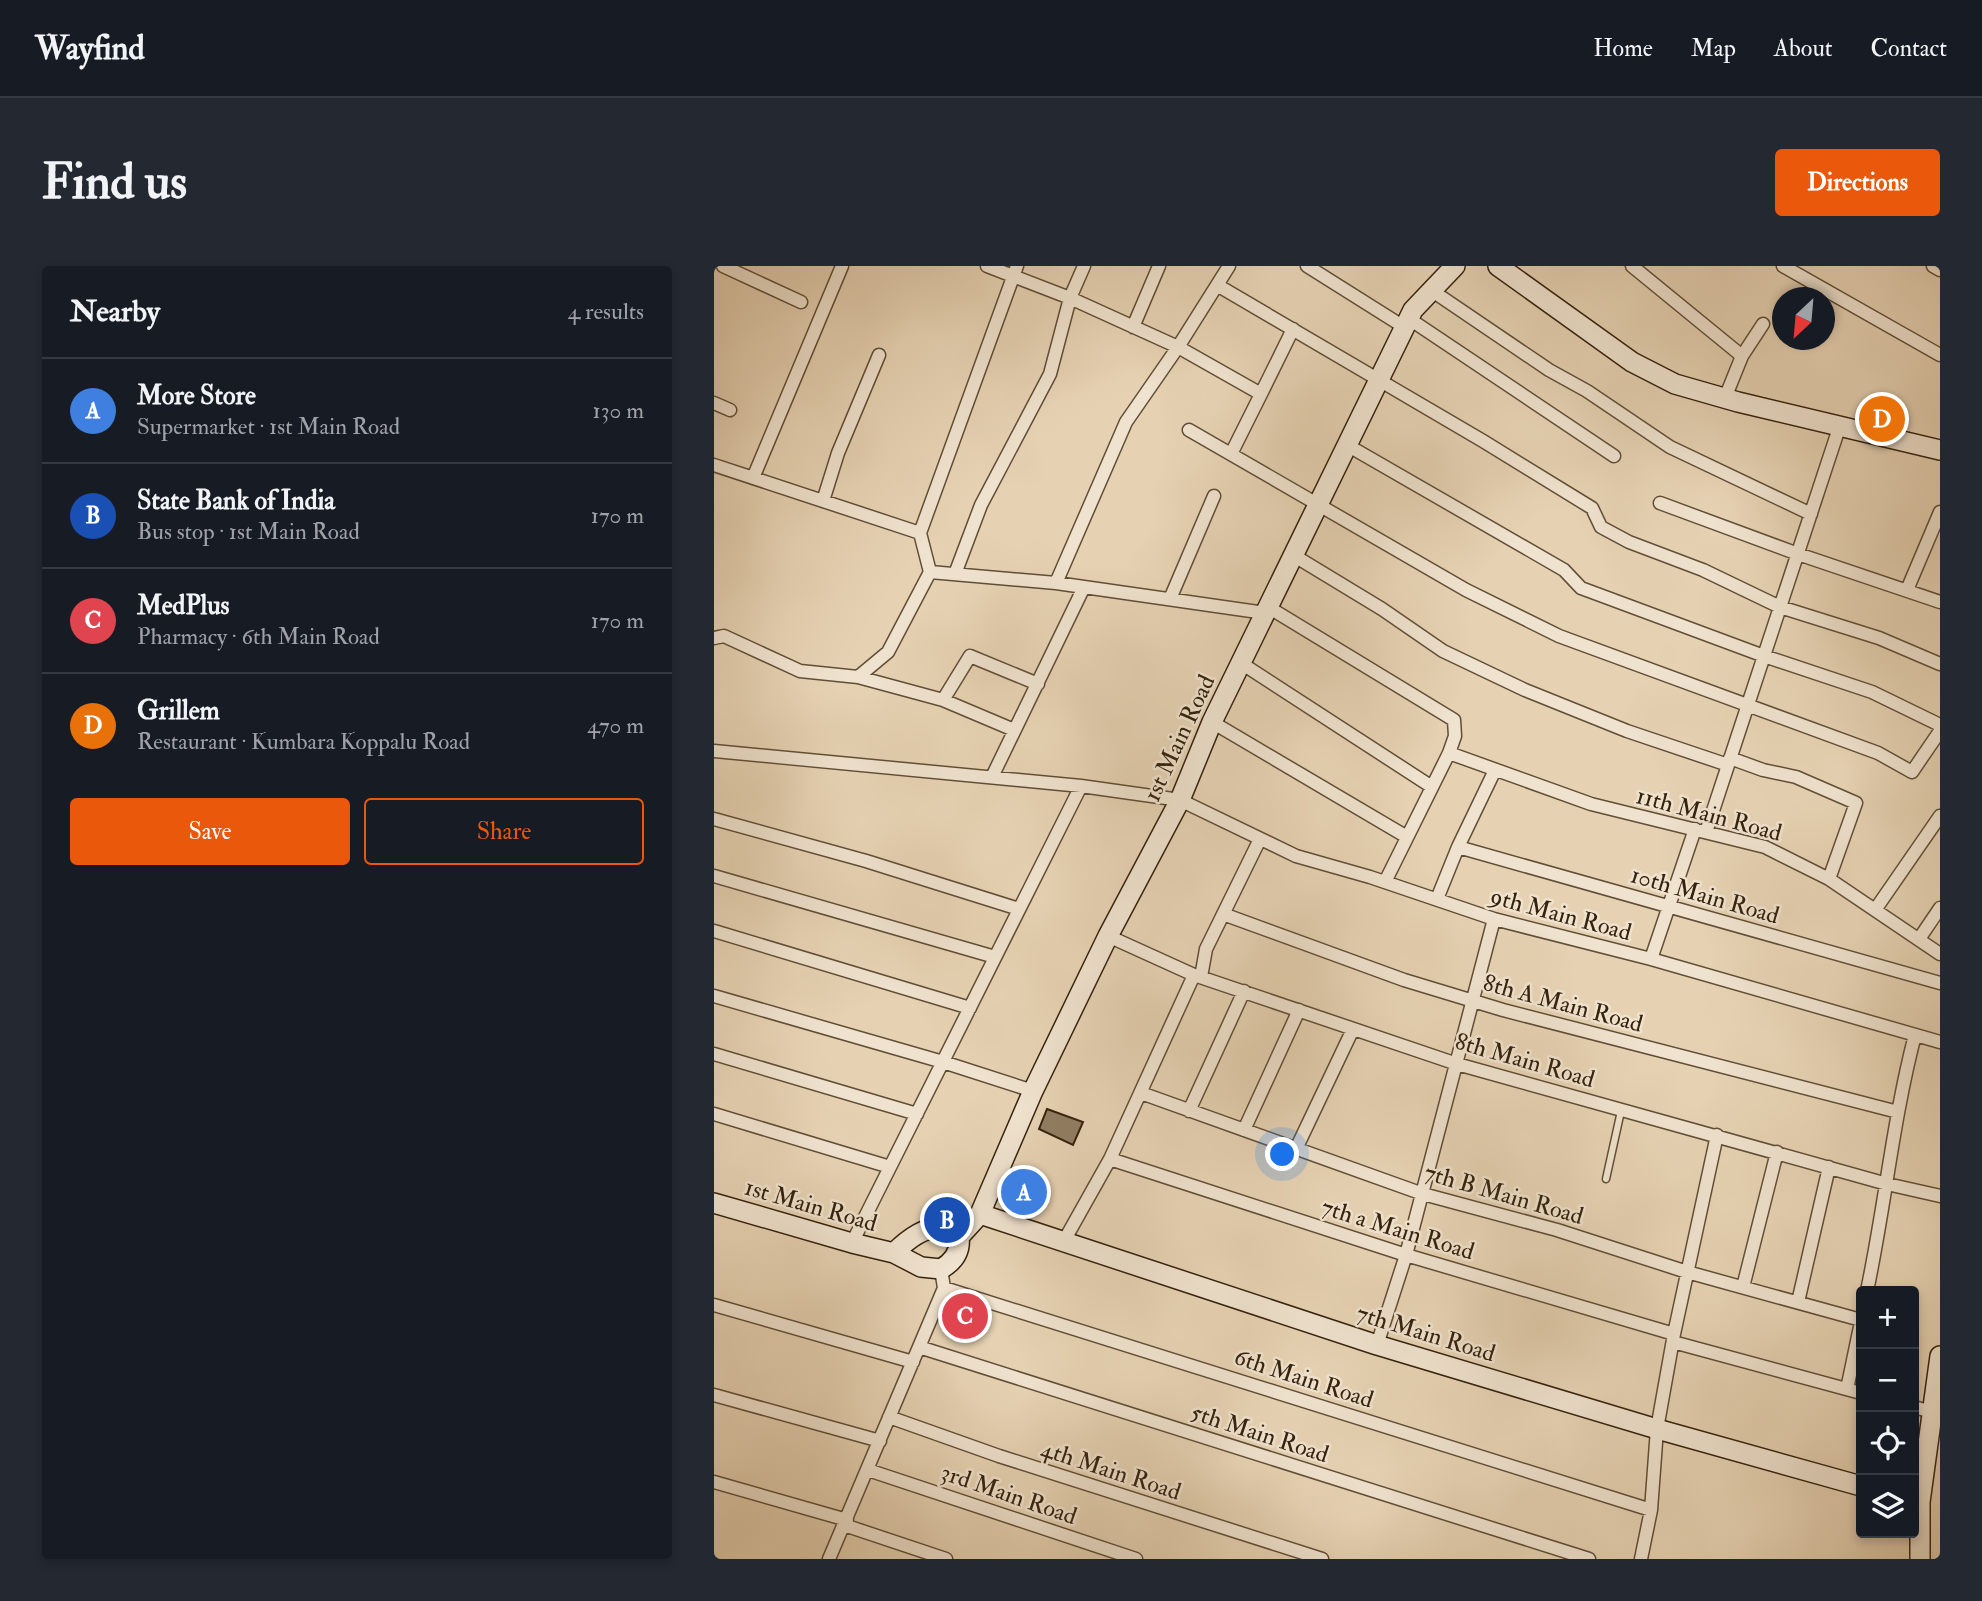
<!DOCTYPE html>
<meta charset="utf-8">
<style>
:root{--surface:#171b24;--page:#242831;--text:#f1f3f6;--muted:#9ea1a6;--line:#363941;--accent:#ea580c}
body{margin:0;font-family:"IM FELL Double Pica",serif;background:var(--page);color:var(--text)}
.controls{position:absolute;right:21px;bottom:21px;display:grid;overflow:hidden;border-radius:7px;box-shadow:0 4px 10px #0003}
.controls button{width:63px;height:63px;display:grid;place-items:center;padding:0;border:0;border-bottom:2px solid var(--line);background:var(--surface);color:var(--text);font:35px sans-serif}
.compass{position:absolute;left:1058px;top:21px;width:63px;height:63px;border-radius:50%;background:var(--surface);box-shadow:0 4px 10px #0003;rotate:206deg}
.you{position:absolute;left:569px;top:889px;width:24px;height:24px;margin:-18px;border:5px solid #fff;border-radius:50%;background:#1a73e8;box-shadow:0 0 0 10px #1a73e833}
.badge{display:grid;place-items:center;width:46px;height:46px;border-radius:50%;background:var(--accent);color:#fff;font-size:23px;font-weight:700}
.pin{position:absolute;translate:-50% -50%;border:4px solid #fff;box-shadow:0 2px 7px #0006}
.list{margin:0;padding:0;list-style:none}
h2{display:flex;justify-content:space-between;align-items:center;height:91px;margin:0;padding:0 28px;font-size:30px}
h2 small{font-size:23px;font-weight:400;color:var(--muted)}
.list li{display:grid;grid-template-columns:46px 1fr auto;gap:21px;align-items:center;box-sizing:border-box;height:105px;padding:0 28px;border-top:2px solid var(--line)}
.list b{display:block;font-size:26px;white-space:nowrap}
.list p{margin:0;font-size:23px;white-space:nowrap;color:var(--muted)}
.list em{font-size:23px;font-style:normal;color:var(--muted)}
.actions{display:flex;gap:14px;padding:21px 28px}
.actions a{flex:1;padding:16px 0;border:2px solid var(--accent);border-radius:7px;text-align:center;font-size:24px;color:var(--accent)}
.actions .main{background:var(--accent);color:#fff}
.icon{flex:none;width:38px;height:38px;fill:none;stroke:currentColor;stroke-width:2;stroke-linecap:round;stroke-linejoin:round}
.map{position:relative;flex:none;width:1226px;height:1293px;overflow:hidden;border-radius:7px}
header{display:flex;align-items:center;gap:42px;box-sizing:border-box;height:98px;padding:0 35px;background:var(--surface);border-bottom:2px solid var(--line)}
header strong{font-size:33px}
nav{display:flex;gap:38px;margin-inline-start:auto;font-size:24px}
.intro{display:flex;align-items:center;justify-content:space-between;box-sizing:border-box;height:168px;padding:0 42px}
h1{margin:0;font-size:49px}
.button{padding:18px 32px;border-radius:7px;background:var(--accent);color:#fff;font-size:24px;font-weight:700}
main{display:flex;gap:42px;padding:0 42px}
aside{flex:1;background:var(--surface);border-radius:7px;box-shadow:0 4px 10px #0003}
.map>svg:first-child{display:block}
</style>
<header>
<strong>Wayfind</strong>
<nav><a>Home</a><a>Map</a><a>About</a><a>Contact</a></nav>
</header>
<div class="intro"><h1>Find us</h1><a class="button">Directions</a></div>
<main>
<aside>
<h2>Nearby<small>4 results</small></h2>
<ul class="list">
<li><span class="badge" style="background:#3f7fe0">A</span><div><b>More Store</b><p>Supermarket · 1st Main Road</p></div><em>130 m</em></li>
<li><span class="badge" style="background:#1a4fb4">B</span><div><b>State Bank of India</b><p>Bus stop · 1st Main Road</p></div><em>170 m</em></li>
<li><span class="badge" style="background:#e0444e">C</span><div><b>MedPlus</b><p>Pharmacy · 6th Main Road</p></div><em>170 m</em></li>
<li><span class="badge" style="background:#e8710a">D</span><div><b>Grillem</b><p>Restaurant · Kumbara Koppalu Road</p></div><em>470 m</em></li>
</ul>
<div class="actions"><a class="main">Save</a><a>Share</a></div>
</aside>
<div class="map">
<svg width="1226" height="1293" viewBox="0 0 1226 1293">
<rect width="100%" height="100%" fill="#e6d2b3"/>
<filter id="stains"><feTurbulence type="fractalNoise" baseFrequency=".00286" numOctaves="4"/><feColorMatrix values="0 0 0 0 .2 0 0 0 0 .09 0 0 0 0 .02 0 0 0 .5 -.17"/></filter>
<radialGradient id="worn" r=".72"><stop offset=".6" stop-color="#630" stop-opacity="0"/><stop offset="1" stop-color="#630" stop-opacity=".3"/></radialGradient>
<path fill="#917e63" stroke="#35220d" stroke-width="2" d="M333,843L369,856L359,879L325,863Z
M246,1038L266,1044L255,1065L237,1057Z"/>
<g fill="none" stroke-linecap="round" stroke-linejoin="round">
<g stroke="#614e36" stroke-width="9">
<path id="lane" d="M892,913L907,845"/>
</g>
<g stroke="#614e36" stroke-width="15">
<path id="street" d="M9,0L87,36
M273,0L356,32L464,81L547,128L579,63
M593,0L690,61
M918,0L1028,90
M1069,0L1226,89
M1219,0L1226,4
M503,19L769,175L878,242L887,261L915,276L989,304L1066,341L1165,372L1226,398
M717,24L835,104L873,125L956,181L1097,248
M694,52L900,190
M419,61L445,0
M1011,132L1028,90L1049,58
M0,137L16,144
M475,164L752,324L845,370L1164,487L1198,506L1226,465
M633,179L850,304L867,322L1050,390L1158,426L1226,459
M517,188L547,128
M0,199L206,267
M39,212L128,0
M109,235L124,187L165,89
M946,237L1084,288L1226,336
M579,289L668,343L729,385L811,424L913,465L1014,499
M216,306L342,317L551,347
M241,308L267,239L336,108L356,32L370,0
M342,317L412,156L464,81L515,0
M1193,324L1226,246
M456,333L500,230
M554,341L740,454L741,470L735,487L671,616
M0,372L10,370L86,405L144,411L174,386L216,306L206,267L303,0
M527,397L718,521
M144,411L229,434L300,464
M229,434L256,390L324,418
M498,456L693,571
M0,485L367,520L466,534L582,590L656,611L780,653L937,693L1226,776
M735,487L877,538L1051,581L1115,613L1226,688
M1016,492L1049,504L1082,511L1142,537L1115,613
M278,511L370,321
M0,553L152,595L305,643
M992,566L1126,159
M744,581L1226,717
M0,610L281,691
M723,633L744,581L781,504
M1161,644L1226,550
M509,648L690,714L789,744L1184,846
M0,665L256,742
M394,670L480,709L743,798L1173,918L1226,930
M1205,673L1226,642
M937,693L981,563
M487,711L492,683L546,573
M0,730L229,796L319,825
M0,788L203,848
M427,827L709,928L843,964L973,1006L1147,1054
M475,845L530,725
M0,848L176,901
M530,864L585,744
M582,883L639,763
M396,893L692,989L960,1068
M350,975L396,893L480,709
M138,977L367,520
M1029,1021L1063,886
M230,1022L937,1244
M1153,1025C1171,940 1179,853 1201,769
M1084,1036L1115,901
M0,1039L199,1096
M959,1076L1147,1127
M663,1079L692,989L780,653
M205,1081L875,1293
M1133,1123L1147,1056
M0,1129L166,1175
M1200,1141L1218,1146
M175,1151L285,1190L608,1293
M154,1204L422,1293
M0,1216L133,1254
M130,1259L232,1293
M115,1293L230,1022L227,1003
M927,1293L937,1244L943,1163L960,1068L1003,869"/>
</g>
<g stroke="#35220d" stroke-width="22">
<path id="secondary" d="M784,0L918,96L961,118L1024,136L1226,184
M0,937L138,977L180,987L207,1001L227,1003C239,996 247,986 245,971C241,968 236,963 231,962C212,959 192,975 180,987
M266,948L663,1079L943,1163L1147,1220
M245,971L266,948L319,825L394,670L466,534L498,456L699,44L741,0
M1206,1293V1236L1226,1090"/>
</g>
<use href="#lane" stroke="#efe2ce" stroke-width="6"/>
<use href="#street" stroke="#efe2ce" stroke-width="12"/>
<use href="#secondary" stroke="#efe2ce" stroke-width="19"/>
</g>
<g text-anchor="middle" stroke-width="5" stroke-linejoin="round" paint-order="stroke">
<g font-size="24" fill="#35220d" stroke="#efe2ce">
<text transform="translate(465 472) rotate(-65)" y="8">1st Main Road</text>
<text transform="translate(995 548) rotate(15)" y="8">11th Main Road</text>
<text transform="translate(991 629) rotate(16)" y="8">10th Main Road</text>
<text transform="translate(847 648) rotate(15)" y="8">9th Main Road</text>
<text transform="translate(849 737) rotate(15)" y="8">8th A Main Road</text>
<text transform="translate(811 794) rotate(16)" y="8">8th Main Road</text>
<text transform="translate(790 928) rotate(16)" y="8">7th B Main Road</text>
<text transform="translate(97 939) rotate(16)" y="8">1st Main Road</text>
<text transform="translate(684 963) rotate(17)" y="8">7th a Main Road</text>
<text transform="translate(712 1067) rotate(17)" y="8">7th Main Road</text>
<text transform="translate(590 1112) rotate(18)" y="8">6th Main Road</text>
<text transform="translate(546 1167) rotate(18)" y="8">5th Main Road</text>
<text transform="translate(397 1204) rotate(18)" y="8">4th Main Road</text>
<text transform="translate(295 1228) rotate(19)" y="8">3rd Main Road</text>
</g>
</g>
<rect width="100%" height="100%" filter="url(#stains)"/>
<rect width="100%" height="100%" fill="url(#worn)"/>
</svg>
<div class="controls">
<button>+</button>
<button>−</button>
<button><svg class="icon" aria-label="locate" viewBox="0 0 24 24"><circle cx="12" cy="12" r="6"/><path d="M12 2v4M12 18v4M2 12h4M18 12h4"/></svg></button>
<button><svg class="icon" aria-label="layers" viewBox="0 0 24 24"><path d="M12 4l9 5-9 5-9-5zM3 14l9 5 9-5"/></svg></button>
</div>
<svg class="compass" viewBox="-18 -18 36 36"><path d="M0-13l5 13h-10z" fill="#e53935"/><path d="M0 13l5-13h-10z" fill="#9ea1a6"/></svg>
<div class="you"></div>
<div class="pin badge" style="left:310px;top:926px;background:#3f7fe0">A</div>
<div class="pin badge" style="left:233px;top:954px;background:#1a4fb4">B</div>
<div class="pin badge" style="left:251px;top:1050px;background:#e0444e">C</div>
<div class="pin badge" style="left:1168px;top:153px;background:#e8710a">D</div>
</div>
</main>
